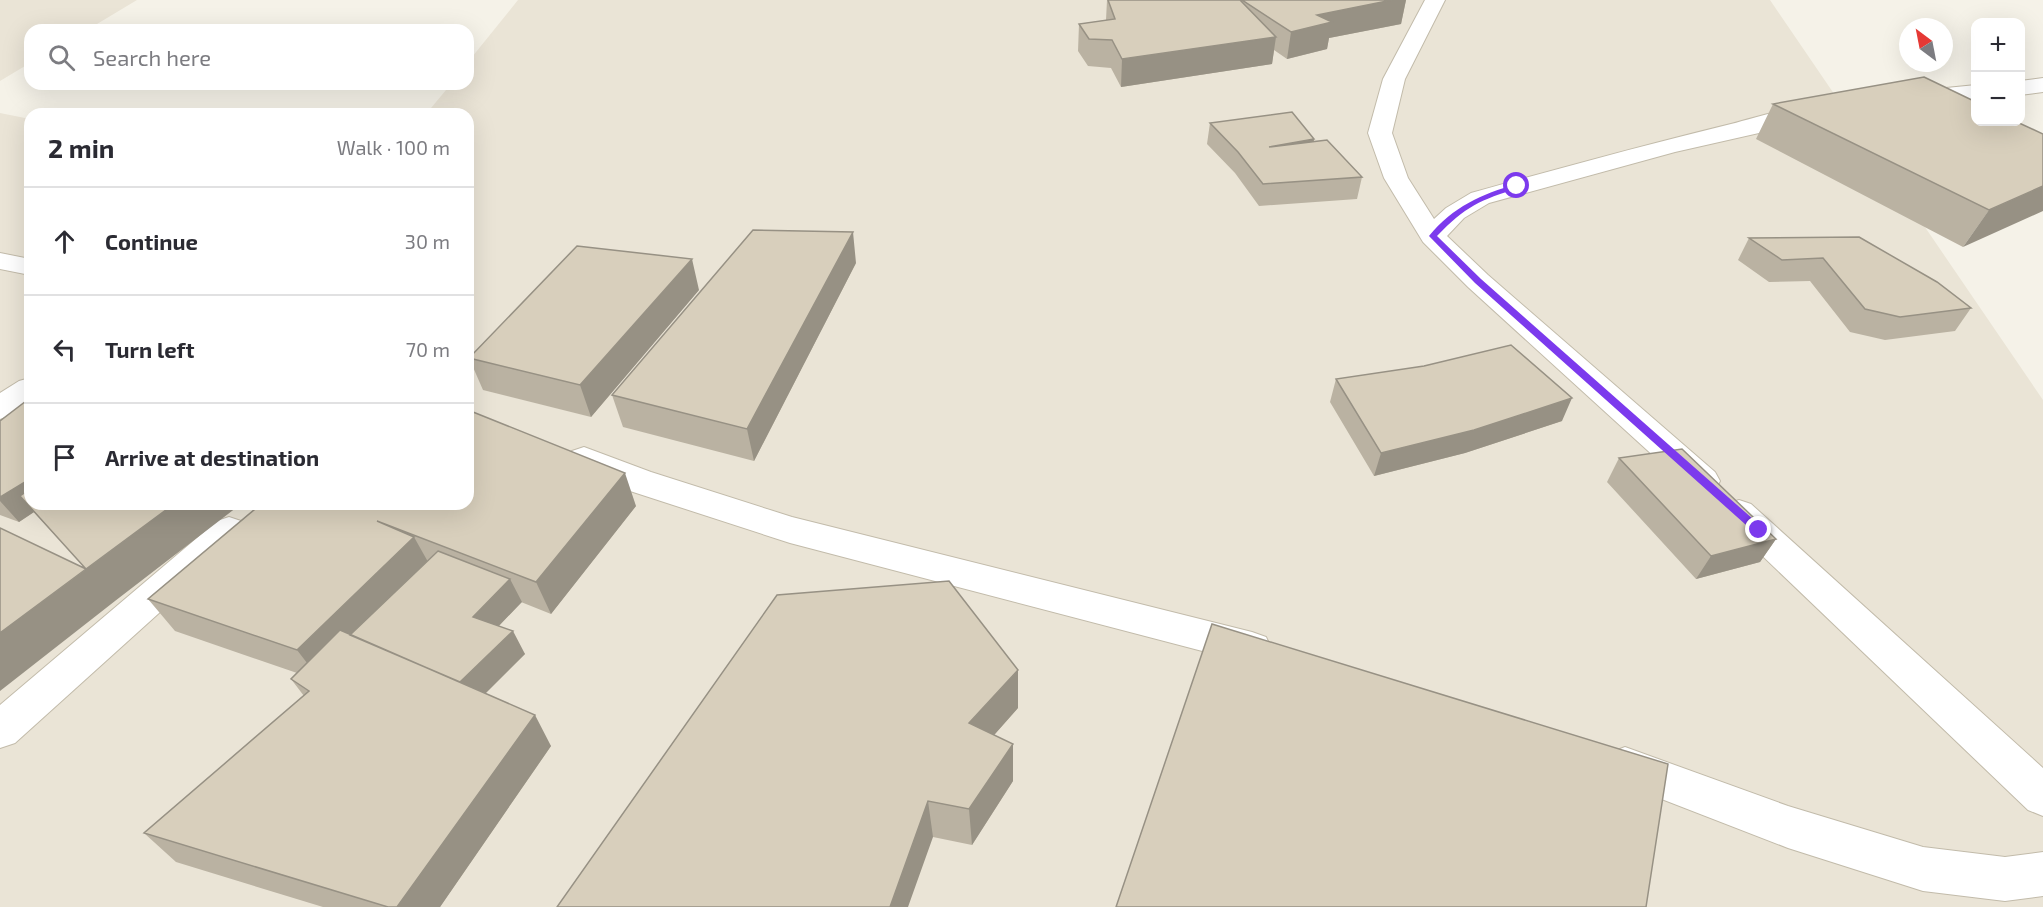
<!DOCTYPE html>
<meta charset="utf-8">
<style>
:root{--surface:#fff;--page:#f7f7f7;--text:#2b2b33;--muted:#7c7c81;--line:#e1e1e2}
body{margin:0;font-family:"Exo 2",sans-serif;background:var(--page);color:var(--text)}
.controls{position:absolute;right:18px;top:18px;display:grid;overflow:hidden;border-radius:12px;box-shadow:0 6px 24px #0002}
.controls button{width:54px;height:54px;display:grid;place-items:center;padding:0;border:0;border-bottom:2px solid var(--line);background:var(--surface);color:var(--text);font:30px sans-serif}
.compass{position:absolute;left:1899px;top:18px;width:54px;height:54px;border-radius:50%;background:var(--surface);box-shadow:0 6px 24px #0002;rotate:328deg}
.stop{position:absolute;width:18px;height:18px;margin:-14px;border:4px solid #7c3aed;border-radius:50%;background:#fff}
.stop.end{background:#7c3aed;border-color:#fff;box-shadow:0 2px 6px #0008}
.list{margin:0;padding:0;list-style:none}
h2{display:flex;justify-content:space-between;align-items:center;height:78px;margin:0;padding:0 24px;font-size:26px}
h2 small{font-size:20px;font-weight:400;color:var(--muted)}
.list li{display:grid;grid-template-columns:39px 1fr auto;gap:18px;align-items:center;box-sizing:border-box;height:108px;padding:0 24px;border-top:2px solid var(--line)}
.list b{display:block;font-size:22px;white-space:nowrap}
.list em{font-size:20px;font-style:normal;color:var(--muted)}
.icon{flex:none;width:33px;height:33px;fill:none;stroke:currentColor;stroke-width:2;stroke-linecap:round;stroke-linejoin:round}
.map{position:relative;flex:none;width:2043px;height:907px;overflow:hidden}
.search{position:absolute;background:var(--surface);box-shadow:0 6px 24px #0002;left:24px;top:24px;width:450px;height:66px;display:flex;align-items:center;gap:15px;box-sizing:border-box;padding:0 21px;border-radius:18px;color:var(--muted);font-size:22px}
.panel{position:absolute;background:var(--surface);box-shadow:0 6px 24px #0002;left:24px;top:108px;width:450px;height:402px;border-radius:18px}
.map>svg:first-child{display:block}
</style>
<div class="map">
<svg width="2043" height="907" viewBox="0 0 2043 907">
<rect width="100%" height="100%" fill="#f5f2e8"/>
<path fill="#eae4d6" d="M0,0H137L87,30H30V63L0,81Z
M518,0H1770L2043,400V907H0V113L30,119V504H468V114H426L451,84H468V62Z"/>
<g fill="none" stroke-linecap="round" stroke-linejoin="round">
<g stroke="#c2bbaa" stroke-width="2">
<path id="minor" d="M1425,0H1445L1405,79L1392,133L1408,178L1434,219L1446,208L1471,193C1558,169 1644,145 1731,124C1755,118 1793,104 1816,110L1819,115L1816,120L1675,152L1489,203L1464,218L1447,236L1488,275L1715,472L1720,481L1715,490L1703,493L1691,490L1468,287L1423,242L1384,178L1368,133L1383,79Z
M2043,78V92L2020,95V81Z
M1976,85V99L1916,105L1908,103L1905,98L1908,93L1916,91Z
M0,253L30,259V275L0,269Z
M30,378V403L11,415L0,419V393L19,381Z
M584,447L651,472L792,517L1252,632L1266,637L1271,648L1266,659L1252,664L790,543L627,490L572,467L567,459L572,451Z
M1739,500L1751,504L2043,768V816L2028,810L1727,522L1722,513L1727,504Z
M229,517L241,521L247,530L241,539L15,743L0,748V705L217,521Z
M1625,747L1788,806L1923,847L2005,857L2043,852V896L2005,901L1923,891L1788,848L1610,779L1604,766L1610,753Z"/>
</g>
<use href="#minor" fill="#fff" fill-rule="evenodd"/>
</g>
<path fill="#bab2a2" d="M1107,0H1406L1401,24L1329,38L1327,49L1287,59L1274,50L1272,64L1121,87L1111,68L1088,66L1078,51L1079,24L1106,20Z
M1773,104L2043,134L1963,247L1756,139Z
M1210,123L1314,139V142L1362,177L1357,199L1259,206L1235,173L1207,144Z
M1859,237L1971,308L1955,331L1885,340L1850,332L1810,281L1769,282L1738,260L1749,238Z
M856,263L754,461L623,427L612,395Z
M699,290L591,417L483,390L469,358Z
M1336,379L1562,421L1465,453L1374,476L1330,402Z
M0,421L115,601L34,512L19,522L0,515Z
M1619,458L1776,539L1760,562L1696,579L1607,482Z
M261,504L636,506L551,614L521,602L499,626L525,654L485,693L551,746L440,907H323L176,862L144,833L304,696L291,679L297,673L175,631L148,599Z
M1018,708L994,735L1013,781L972,845L933,837L557,907Z"/>
<path fill="#979184" d="M1392,0H1406L1401,24L1329,38L1327,49L1287,59L1291,32L1317,15Z
M1276,37L1272,64L1121,87L1122,59Z
M1314,139L1310,160L1269,147Z
M2043,186V211L1963,247L1989,210Z
M853,232L856,263L754,461L747,429Z
M692,259L699,290L591,417L580,385Z
M1572,398L1562,421L1465,453L1374,476L1381,453Z
M625,473L636,506L551,614L536,582Z
M30,479V504L34,512L19,522L0,501V497Z
M174,504H241L115,601L0,691V633Z
M335,504H373L346,531Z
M414,537L432,569L321,681L297,650Z
M1776,539L1760,562L1696,579L1711,556Z
M510,579L522,602L485,640L473,617Z
M513,631L525,654L469,710L455,687Z
M1018,670V708L972,760L969,723Z
M535,715L551,746L440,907H397Z
M1013,744V781L972,845L969,809Z
M928,801L933,837L908,907H890Z"/>
<path fill="#d8cfbc" stroke="#979184" stroke-width="1.5" d="M1108,0H1240L1276,37L1122,59L1112,40L1089,39L1079,24L1115,19Z
M1242,0H1392L1317,15L1332,22L1291,32Z
M1924,77L1976,102V122H2017L2043,134V186L1989,210L1773,104Z
M1292,112L1314,139L1269,147L1327,140L1362,177L1263,184L1238,152L1210,123Z
M753,230L853,232L747,429L612,395Z
M1859,237L1937,282L1971,308L1900,317L1865,309L1823,258L1782,260L1749,238Z
M577,246L692,259L580,385L469,358Z
M1511,345L1572,398L1474,430L1381,453L1336,379L1424,366Z
M30,398V479L0,497V421Z
M468,410L625,473L536,582L377,521L414,537L297,650L148,599L261,504H334L346,509L351,504H468Z
M1682,449L1776,539L1711,556L1619,458Z
M30,489V504H174L86,569L20,496Z
M0,528L86,569L0,633Z
M438,551L510,579L473,617L513,631L460,682L350,635Z
M949,581L1018,670L969,723L1013,744L969,809L928,801L890,907H557L777,595Z
M1212,624L1668,764L1646,907H1116Z
M340,630L535,715L397,907H388L144,833L309,691L291,679Z"/>
<path fill="#7c3aed" d="M1517,184L1519,188C1480,200 1466,206 1437,236L1481,279L1762,527V533H1755L1475,283L1429,236C1453,207 1481,194 1517,184Z"/>
</svg>
<div class="controls">
<button>+</button>
<button>−</button>
</div>
<svg class="compass" viewBox="-18 -18 36 36"><path d="M0-13l5 13h-10z" fill="#e53935"/><path d="M0 13l5-13h-10z" fill="#7c7c81"/></svg>
<div class="stop" style="left:1517px;top:186px"></div>
<div class="stop end" style="left:1759px;top:530px"></div>
<div class="search"><svg class="icon" aria-label="search" viewBox="0 0 24 24"><circle cx="10" cy="10" r="6"/><path d="M15 15l6 6"/></svg>Search here</div>
<section class="panel">
<h2>2 min<small>Walk · 100 m</small></h2>
<ul class="list">
<li><svg class="icon" aria-label="ahead" viewBox="0 0 24 24"><path d="M12 20V5M6 11l6-6 6 6"/></svg><div><b>Continue</b></div><em>30 m</em></li>
<li><svg class="icon" aria-label="left" viewBox="0 0 24 24"><path d="M17 20v-9H6M10 6l-5 5 5 5"/></svg><div><b>Turn left</b></div><em>70 m</em></li>
<li><svg class="icon" aria-label="arrive" viewBox="0 0 24 24"><path d="M6 21V4h12l-3 4 3 4H6"/></svg><div><b>Arrive at destination</b></div></li>
</ul>
</section>
</div>
